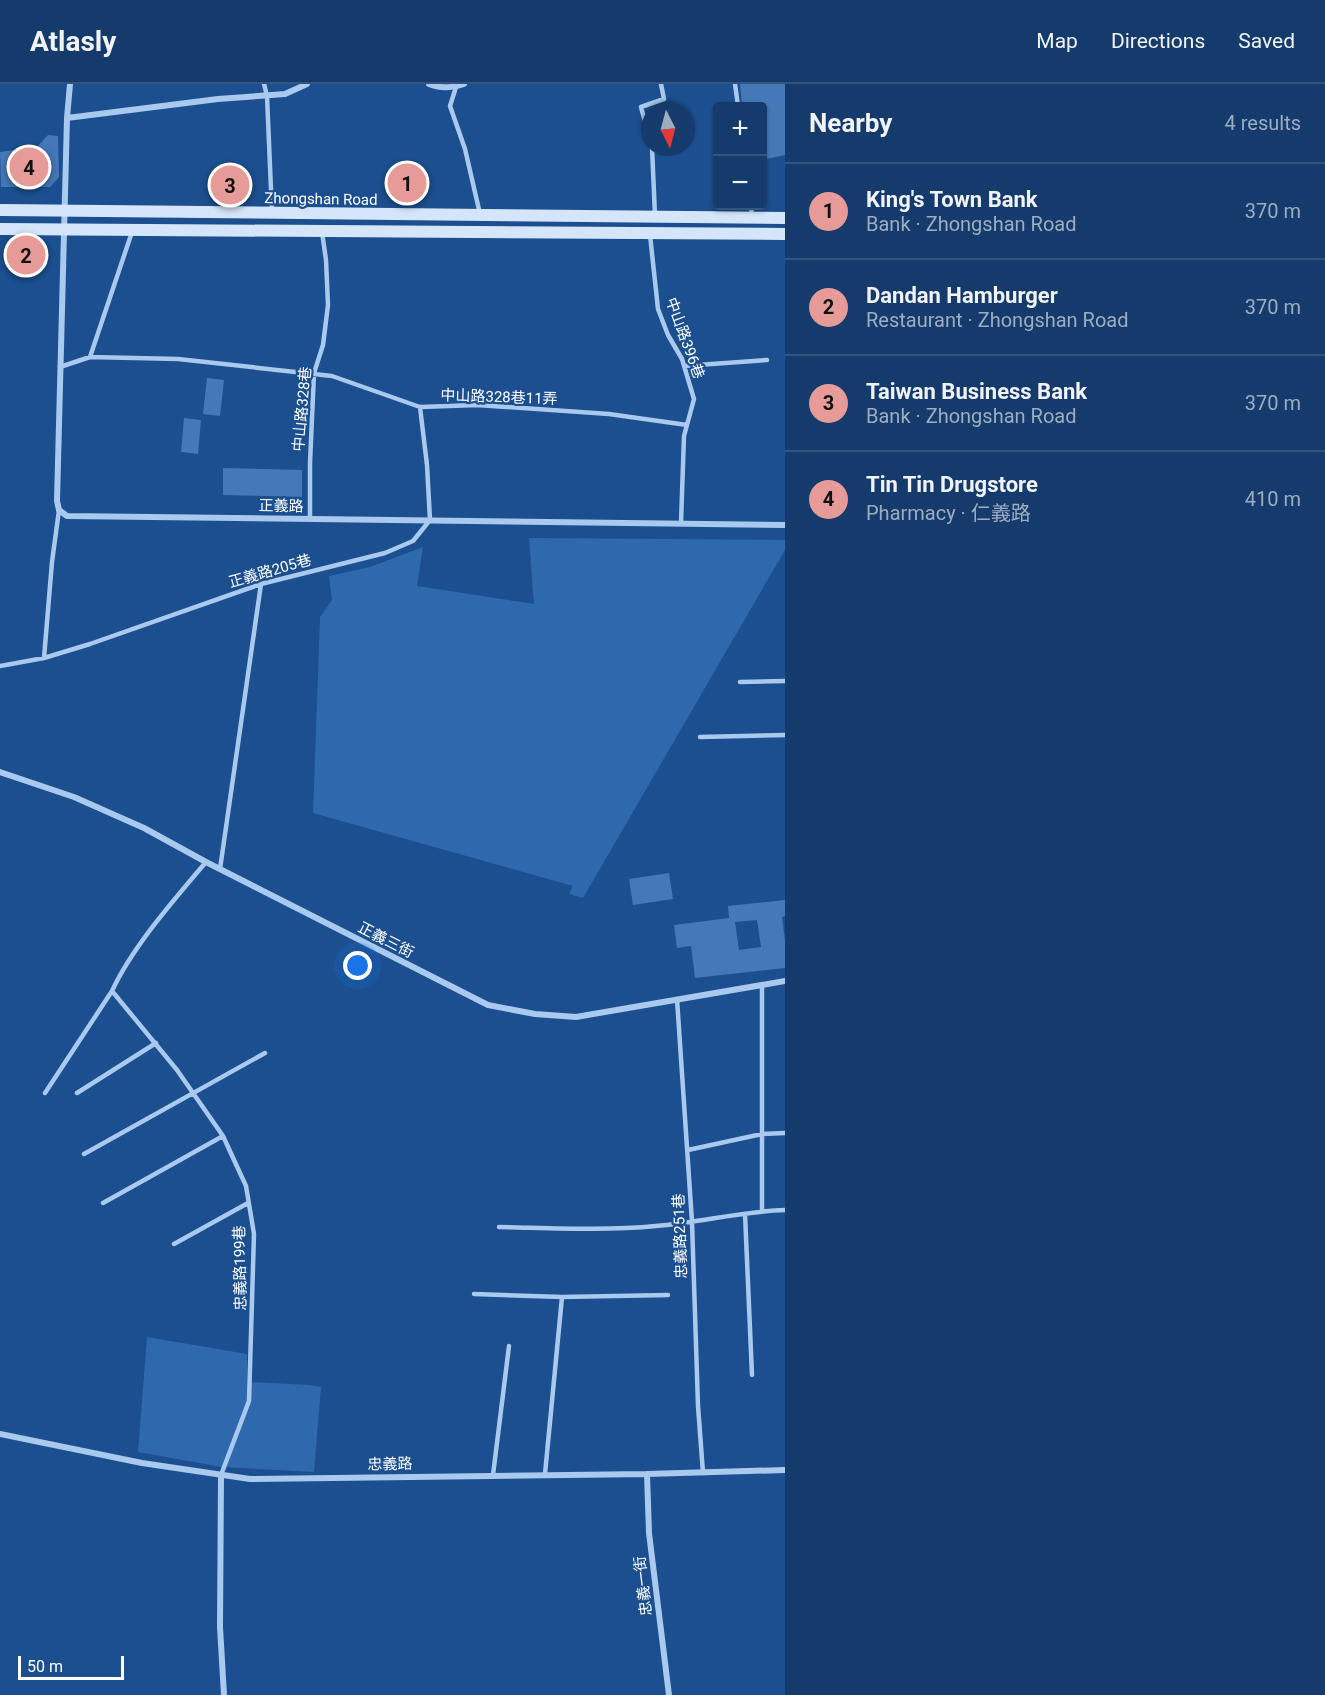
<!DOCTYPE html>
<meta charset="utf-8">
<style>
:root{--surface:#143b6b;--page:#1d4271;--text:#f1f3f6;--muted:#9dadc1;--line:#33557e;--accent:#e69b98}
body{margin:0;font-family:Roboto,"Noto Sans TC",sans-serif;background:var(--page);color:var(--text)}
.controls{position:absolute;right:18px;top:18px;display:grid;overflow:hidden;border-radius:6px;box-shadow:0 2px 4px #0004}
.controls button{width:54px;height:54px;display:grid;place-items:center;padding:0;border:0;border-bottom:2px solid var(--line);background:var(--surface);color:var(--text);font:30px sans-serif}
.compass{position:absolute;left:641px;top:18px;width:54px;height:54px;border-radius:50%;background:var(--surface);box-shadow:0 2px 4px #0004;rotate:174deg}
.scale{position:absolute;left:18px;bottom:15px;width:106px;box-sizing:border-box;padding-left:6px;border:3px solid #fff;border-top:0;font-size:16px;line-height:21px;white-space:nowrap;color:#fff;-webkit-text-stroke:4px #1b4f8f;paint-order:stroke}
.you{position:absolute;left:358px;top:882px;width:21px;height:21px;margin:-15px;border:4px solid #fff;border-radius:50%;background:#1a73e8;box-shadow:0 0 0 9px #1a73e833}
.badge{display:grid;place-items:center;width:39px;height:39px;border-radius:50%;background:var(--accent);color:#111;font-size:20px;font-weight:700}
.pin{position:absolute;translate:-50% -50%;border:3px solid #fff;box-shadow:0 2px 6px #0006}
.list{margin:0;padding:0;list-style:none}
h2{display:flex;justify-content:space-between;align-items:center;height:78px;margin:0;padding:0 24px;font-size:26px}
h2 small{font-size:20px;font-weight:400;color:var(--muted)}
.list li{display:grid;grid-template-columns:39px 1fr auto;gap:18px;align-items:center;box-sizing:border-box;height:96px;padding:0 24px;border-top:2px solid var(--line)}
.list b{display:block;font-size:22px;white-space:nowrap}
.list p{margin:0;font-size:20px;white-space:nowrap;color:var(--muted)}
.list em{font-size:20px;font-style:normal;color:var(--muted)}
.map{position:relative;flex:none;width:785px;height:1611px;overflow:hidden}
header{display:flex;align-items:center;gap:36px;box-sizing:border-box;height:84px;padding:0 30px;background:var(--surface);border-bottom:2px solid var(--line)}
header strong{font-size:28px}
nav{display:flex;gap:33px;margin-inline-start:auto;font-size:21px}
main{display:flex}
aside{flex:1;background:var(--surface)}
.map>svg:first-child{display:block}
</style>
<header>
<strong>Atlasly</strong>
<nav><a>Map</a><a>Directions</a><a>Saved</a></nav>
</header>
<main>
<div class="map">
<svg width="785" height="1611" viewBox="0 0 785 1611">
<rect width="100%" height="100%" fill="#1b4f8f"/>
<path fill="#2e69ad" d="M529,454L785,456V466L583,814L569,810L573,802L313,729L320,533L332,516L329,492L370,483L423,463L417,502L534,520Z
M147,1253L247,1270V1298L310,1301L321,1303L314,1388L222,1383L138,1368Z"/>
<path fill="#4478b7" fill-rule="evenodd" d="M740,0H785V71L762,76V22H742Z
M48,51L58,52L59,93L50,103H1L0,68L37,63Z
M207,294L224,296L220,332L203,330Z
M184,334L201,336L198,370L181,368Z
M223,384L302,386V413L223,411Z
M669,789L673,815L633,821L629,795Z
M785,816V832L782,833L785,856V884L695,894L691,862L677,864L674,841L729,834L728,822ZM757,836L761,863L739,866L735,838Z"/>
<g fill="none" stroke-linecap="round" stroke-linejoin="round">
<path stroke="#a9c9ee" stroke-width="4.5" d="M264,0L267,12L272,129
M735,0L738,22
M456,3L450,22L465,65L480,130
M650,56L641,23L664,15L661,0
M652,63L655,132
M751,122L752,133
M650,151L658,225L668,251L682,275L694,315L684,352L681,439
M90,273L132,148
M684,282L767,276
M60,283L90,273L178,275L332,292L420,323L477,321L609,330L687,341
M310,435V379L314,289L323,261L328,221L326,176L322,148
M44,574L52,478L59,426
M0,582L44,574L90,560L261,500L385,469L413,457L430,436L427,381L420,323
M740,598L785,597
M700,653L785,651
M220,785L261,500
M112,907L177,986L223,1052L246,1102L254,1150L249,1317L221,1391
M677,915L692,1138L698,1322L703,1389
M45,1009L112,907C133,862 174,816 206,778
M77,1009L156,959
M688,1066L762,1050L785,1049
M84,1070L265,969
M103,1119L223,1052
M762,1127V901
M745,1130L752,1291
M499,1143C551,1144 604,1147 656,1142C699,1139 742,1127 785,1126
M174,1160L248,1119
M474,1210L562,1213L668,1211
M545,1390L562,1213
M493,1391L509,1262"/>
<path stroke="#a9c9ee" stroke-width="6" d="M70,0L67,34L57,417L59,426L67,432L785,441
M429,0C441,5 452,4 464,0
M67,34L218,15L285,10L307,0
M0,688L74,713L144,744L206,778L488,921L535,930L576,933L785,897
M0,1350L142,1379L250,1395L647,1390L785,1386
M647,1390L649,1449L669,1611
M221,1391L220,1543L224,1611"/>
<path stroke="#d6e6fa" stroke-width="12" d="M0,126L785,134
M0,145L785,150"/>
</g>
<g text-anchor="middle" stroke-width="4.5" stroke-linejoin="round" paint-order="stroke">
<g font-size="15" fill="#fff" stroke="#1b4f8f">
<text transform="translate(321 115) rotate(1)" y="5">Zhongshan Road</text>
<text transform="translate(685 254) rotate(70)" y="5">中山路396巷</text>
<text transform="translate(499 313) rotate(2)" y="5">中山路328巷11弄</text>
<text transform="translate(302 325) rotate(-85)" y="5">中山路328巷</text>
<text transform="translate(281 422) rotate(1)" y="5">正義路</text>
<text transform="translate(270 487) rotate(-16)" y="5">正義路205巷</text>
<text transform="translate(386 856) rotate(27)" y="5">正義三街</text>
<text transform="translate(680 1152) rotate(-92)" y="5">忠義路251巷</text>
<text transform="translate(240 1184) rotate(-91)" y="5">忠義路199巷</text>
<text transform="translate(390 1380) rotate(-1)" y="5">忠義路</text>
<text transform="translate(643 1502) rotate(-97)" y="5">忠義一街</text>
</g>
</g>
</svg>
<div class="controls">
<button>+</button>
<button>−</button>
</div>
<svg class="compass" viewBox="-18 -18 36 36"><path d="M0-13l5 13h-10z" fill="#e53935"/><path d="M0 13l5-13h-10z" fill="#9dadc1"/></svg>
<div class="scale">50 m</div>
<div class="you"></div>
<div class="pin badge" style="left:407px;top:99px">1</div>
<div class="pin badge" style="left:26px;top:171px">2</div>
<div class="pin badge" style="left:230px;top:101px">3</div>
<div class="pin badge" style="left:29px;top:83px">4</div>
</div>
<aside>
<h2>Nearby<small>4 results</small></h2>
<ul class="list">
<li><span class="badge">1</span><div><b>King's Town Bank</b><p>Bank · Zhongshan Road</p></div><em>370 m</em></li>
<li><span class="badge">2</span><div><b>Dandan Hamburger</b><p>Restaurant · Zhongshan Road</p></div><em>370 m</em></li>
<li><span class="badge">3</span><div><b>Taiwan Business Bank</b><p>Bank · Zhongshan Road</p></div><em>370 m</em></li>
<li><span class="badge">4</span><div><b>Tin Tin Drugstore</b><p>Pharmacy · 仁義路</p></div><em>410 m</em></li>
</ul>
</aside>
</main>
